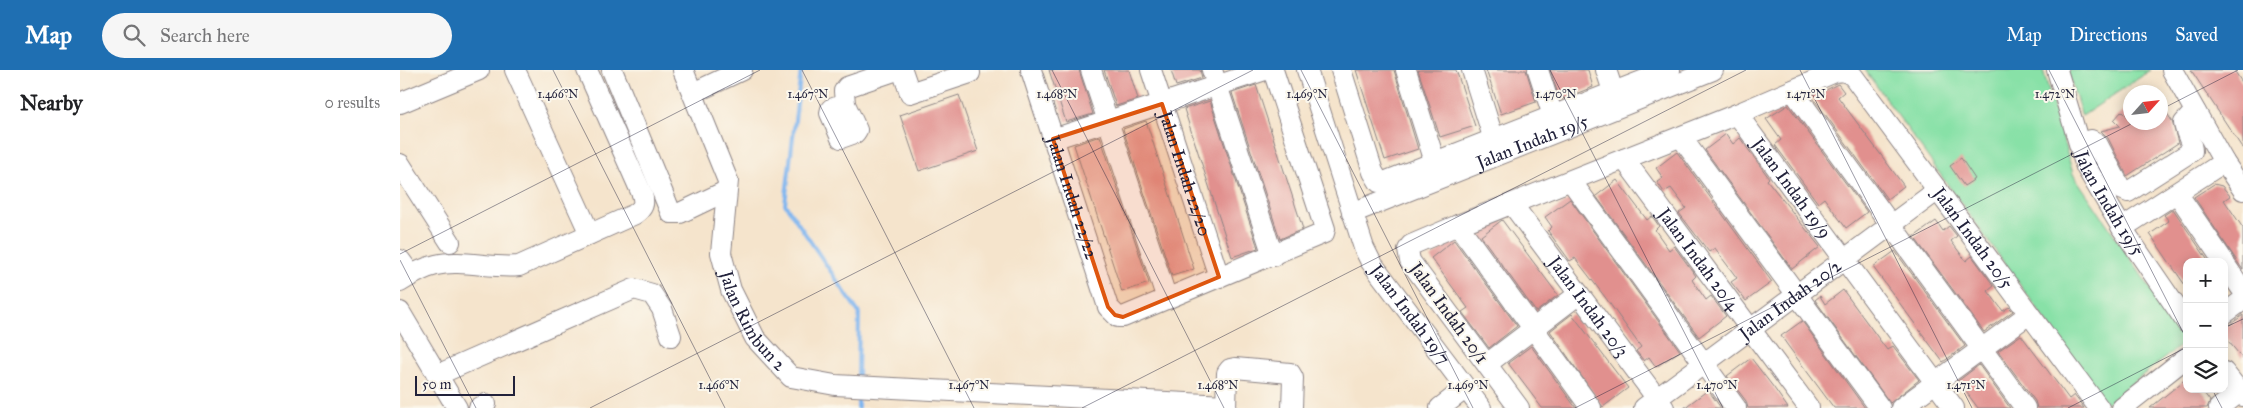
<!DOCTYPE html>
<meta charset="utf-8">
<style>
:root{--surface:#fff;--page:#f6f6f6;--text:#202124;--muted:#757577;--line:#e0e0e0;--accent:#1f6fb2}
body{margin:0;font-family:"IM FELL Great Primer",serif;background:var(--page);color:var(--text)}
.controls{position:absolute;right:15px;bottom:15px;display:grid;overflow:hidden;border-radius:10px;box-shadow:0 2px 12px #0003}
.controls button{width:45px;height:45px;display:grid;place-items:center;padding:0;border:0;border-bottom:1px solid var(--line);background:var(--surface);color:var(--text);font:25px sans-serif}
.compass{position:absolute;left:1723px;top:15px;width:45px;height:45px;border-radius:50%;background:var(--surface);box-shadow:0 2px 12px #0003;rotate:63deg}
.scale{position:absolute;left:15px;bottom:12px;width:100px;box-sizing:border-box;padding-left:5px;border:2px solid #22223b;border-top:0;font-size:14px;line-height:18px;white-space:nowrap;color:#22223b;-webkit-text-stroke:4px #fbf7ec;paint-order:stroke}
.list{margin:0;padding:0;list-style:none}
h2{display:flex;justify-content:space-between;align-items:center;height:65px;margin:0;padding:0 20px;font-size:21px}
h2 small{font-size:16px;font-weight:400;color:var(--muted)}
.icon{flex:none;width:28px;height:28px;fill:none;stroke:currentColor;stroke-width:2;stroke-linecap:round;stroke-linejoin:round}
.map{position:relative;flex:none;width:1843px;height:338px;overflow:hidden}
header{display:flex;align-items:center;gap:30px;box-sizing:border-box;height:70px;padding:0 25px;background:var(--accent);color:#fff}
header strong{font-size:24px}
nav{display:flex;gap:28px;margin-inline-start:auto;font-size:18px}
.search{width:350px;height:45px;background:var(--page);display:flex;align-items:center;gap:12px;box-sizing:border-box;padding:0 18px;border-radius:28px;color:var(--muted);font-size:19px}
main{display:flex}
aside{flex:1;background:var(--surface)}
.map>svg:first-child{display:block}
</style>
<header>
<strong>Map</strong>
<div class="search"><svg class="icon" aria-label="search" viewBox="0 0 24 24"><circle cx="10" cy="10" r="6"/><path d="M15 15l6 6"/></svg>Search here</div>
<nav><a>Map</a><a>Directions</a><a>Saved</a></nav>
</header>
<main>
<aside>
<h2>Nearby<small>0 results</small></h2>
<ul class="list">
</ul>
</aside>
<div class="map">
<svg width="1843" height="338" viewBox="0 0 1843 338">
<rect width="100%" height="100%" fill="#fbf7ec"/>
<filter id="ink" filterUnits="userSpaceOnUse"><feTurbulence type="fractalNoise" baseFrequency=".02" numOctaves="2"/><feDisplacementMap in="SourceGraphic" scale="10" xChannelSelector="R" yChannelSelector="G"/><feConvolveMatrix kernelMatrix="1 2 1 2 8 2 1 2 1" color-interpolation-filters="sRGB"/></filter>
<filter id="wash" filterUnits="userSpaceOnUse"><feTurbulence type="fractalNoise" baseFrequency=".0096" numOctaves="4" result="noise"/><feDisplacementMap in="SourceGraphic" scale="20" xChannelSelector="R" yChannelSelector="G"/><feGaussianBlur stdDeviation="1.12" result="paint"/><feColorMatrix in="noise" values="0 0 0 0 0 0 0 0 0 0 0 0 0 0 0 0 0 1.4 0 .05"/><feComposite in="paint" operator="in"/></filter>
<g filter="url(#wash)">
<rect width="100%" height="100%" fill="#f5e4cc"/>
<path fill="#88e1a7" stroke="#558271" d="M1465,0H1643L1673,104L1786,271L1706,334Z
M1667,0H1751L1682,46Z"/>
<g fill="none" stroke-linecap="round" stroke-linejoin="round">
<path stroke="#80b6ef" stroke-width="4" d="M401,0L385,134L459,243L458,309
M458,338V321"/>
</g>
<g id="blocks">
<path fill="#e1908e" d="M649,0H679L693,44L666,52Z
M704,0H729L738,29L716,36Z
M771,0H800L802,8L776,16Z
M956,0H994L1018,79L985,90Z
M1018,0H1056L1075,56L1040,67Z
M1086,0H1126L1136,32L1101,44Z
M1150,0H1188L1193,17L1160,30Z
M1791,0H1834L1843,14V79Z
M1438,14L1444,22L1438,27L1504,116L1487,129L1411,25L1423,20L1424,21Z
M856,15L903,159L880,169L832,23Z
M559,25L578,81L519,101L500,45Z
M810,31L858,178L832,187L784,39Z
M1760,33L1772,51L1778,73L1727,106L1708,68L1701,61L1720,56L1714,50L1722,41L1730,49V52H1760Z
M1388,35L1467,142L1446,158L1424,128L1418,133L1375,75L1381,70L1366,49Z
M746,51L794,199L772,206L723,59Z
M1326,64L1333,74L1340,68L1369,108L1367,110L1420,177L1392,199L1305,80Z
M700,66L749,213L722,222L674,75Z
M1277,82L1372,212L1346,231L1331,212L1337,208L1322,188L1315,178L1309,182L1279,143L1286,138L1271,118L1264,122L1257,112L1263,108L1256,98Z
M1561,88L1575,109L1564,116L1550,96Z
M1217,110L1247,150L1252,146L1259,156L1255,160L1269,180L1274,176L1296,206L1292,210L1306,230L1311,226L1326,246L1299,267L1196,126Z
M1814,114L1822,116L1830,126L1824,130L1843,158V200L1794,127Z
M1170,129L1280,281L1256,297L1249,287L1244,291L1236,281L1241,277L1205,227L1175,188L1170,191L1148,161L1152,157L1145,147Z
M1773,139L1809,192H1787V218L1750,164L1769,151L1764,145Z
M1102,150L1158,225L1136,242L1081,166Z
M1536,151L1543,161L1549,156L1557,166L1551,171L1566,191L1572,186L1594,216L1588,221L1603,241L1609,237L1613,241L1584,262L1514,167Z
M1054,170L1117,256L1089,278L1062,242L1068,238L1031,188Z
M1495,181L1565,276L1543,292L1473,197Z
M1443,220L1487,280L1493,276L1519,310L1490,333L1415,230L1420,226L1425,234Z
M1172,244L1228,318L1203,337L1150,261Z
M1843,245V289L1824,266V256L1831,254Z
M1402,251L1465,338H1434L1388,276L1381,266Z
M1621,265L1669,329L1674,325L1684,338H1637L1635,331L1598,281Z
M1131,276L1176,338H1142L1108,293Z
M1351,288L1374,318L1388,338H1348L1346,331L1327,306Z
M1579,295L1610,338H1578L1558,311Z
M1787,308V319H1801L1810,331L1807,338H1750Z
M1308,320L1321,338H1284Z"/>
</g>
</g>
<g filter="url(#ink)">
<use href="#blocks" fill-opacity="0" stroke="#8c8384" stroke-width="1"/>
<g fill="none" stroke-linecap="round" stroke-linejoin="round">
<g stroke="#8c8384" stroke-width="22">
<g id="minor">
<path d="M115,0L190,164"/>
<path d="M212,0L271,143H280L326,121"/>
<path id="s1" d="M283,0L328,111L321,183L331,220L355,268L391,307L435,315L826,335"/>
<path d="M502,0L510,23L570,3L569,0"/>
<path id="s2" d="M631,0L708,237L718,247H723L924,163L925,159L873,0"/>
<path d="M691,0L767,229"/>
<path id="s3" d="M751,0L819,207"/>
<path d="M812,0L873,186"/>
<path id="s4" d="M907,0L964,178L971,192L1081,338"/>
<path d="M941,0L973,102L979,112H984L1270,0"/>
<path d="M1006,0L1035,92"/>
<path d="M1072,0L1094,70"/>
<path d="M1138,0L1153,46"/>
<path d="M1206,0L1213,21"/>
<path id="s5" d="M1657,0L1686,97L1722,158L1787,253"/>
<path d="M1772,0L1824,92L1843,120"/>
<path d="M1393,21L1625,338"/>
<path d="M293,23L342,0"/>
<path d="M0,33L79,0"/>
<path d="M445,34L457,60L455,63L441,68L430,43L431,39L445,34L444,21L447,17L497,0"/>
<path id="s6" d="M1337,44L1554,338"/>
<path d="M1281,67L1480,338"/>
<path d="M653,69L865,0"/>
<path d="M1679,72L1691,70L1697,73L1721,119L1728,122L1792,81C1792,71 1785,63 1784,53L1795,41"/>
<path id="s7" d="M1224,89L1409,338"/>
<path d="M0,94L50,172"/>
<path d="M1171,111L1336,338"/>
<path d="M1777,123L1824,192"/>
<path id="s8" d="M1112,134L1264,338"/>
<path id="s9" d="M952,143L1313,0"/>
<path d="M1058,155L1191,338"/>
<path d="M1722,158L1824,92"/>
<path d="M0,190L11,205"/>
<path d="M1824,193L1843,221"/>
<path d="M0,212C11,205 23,198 36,195C61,189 92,199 119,196L235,144C243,138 245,134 242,124L187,0"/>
<path d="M0,242L57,338"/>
<path d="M1824,244L1843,230"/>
<path d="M1087,294L1179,224"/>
<path d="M1824,302L1843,326"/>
<path d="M37,305L234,219L252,224L262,239L271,266"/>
<path d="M79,338L86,334"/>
<path d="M826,338L827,303L830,299L835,298L890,303L893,308L892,338"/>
<path d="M1040,338L1066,318"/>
<path id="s10" d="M1119,338L1010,191L1008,180L1011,175L1058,155L1337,44L1435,2L1444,1L1453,6L1699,338"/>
<path id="s11" d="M1244,338L1538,120"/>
<path d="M1501,338L1629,244"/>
<path d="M1722,338L1787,287"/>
<path d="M1819,338L1840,322"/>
</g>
</g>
<use href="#minor" stroke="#fff" stroke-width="20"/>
</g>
</g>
<path fill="#de560e" fill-opacity="0.2" stroke="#de560e" stroke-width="4" stroke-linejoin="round" d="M762,34L819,207L723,247L715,245L708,237L653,69Z"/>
<path fill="none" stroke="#22223b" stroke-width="1" stroke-opacity="0.45" d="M153,0L325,338M402,0L574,338M652,0L824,338M901,0L1073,338M1150,0L1323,338M1400,0L1572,338M1649,0L1787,270M1760,40L1838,0M0,184L360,0M0,190L76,338M1824,258L1843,249M1812,319L1822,338M190,338L853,0M682,338L1346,0M1175,338L1735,52M1668,338L1787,277"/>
<g text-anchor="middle" stroke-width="4" stroke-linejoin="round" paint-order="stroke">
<g font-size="18" fill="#22223b" stroke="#fbf7ec">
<text dy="6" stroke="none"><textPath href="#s9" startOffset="194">Jalan Indah 19/5</textPath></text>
<text dy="6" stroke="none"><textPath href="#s3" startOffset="109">Jalan Indah 22/20</textPath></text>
<text dy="6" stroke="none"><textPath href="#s6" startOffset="92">Jalan Indah 19/9</textPath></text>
<text dy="6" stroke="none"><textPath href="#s2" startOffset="134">Jalan Indah 22/22</textPath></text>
<text dy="6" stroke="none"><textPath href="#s5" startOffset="144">Jalan Indah 19/5</textPath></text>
<text dy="6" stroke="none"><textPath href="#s10" startOffset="879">Jalan Indah 20/5</textPath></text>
<text dy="6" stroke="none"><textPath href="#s7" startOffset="125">Jalan Indah 20/4</textPath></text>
<text dy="6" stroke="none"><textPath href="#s11" startOffset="182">Jalan Indah 20/2</textPath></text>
<text dy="6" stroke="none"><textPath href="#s8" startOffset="128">Jalan Indah 20/3</textPath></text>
<text transform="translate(1049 243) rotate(54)" y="6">Jalan Indah 20/1</text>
<text dy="6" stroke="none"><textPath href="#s4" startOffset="268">Jalan Indah 19/7</textPath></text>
<text dy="6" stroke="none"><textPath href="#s1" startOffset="268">Jalan Rimbun 2</textPath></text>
</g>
</g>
<g font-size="12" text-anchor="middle" fill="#22223b" stroke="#fbf7ec" stroke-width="4" stroke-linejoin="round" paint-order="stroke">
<text x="158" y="28">1.466°N</text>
<text x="408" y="28">1.467°N</text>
<text x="657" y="28">1.468°N</text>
<text x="907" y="28">1.469°N</text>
<text x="1156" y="28">1.470°N</text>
<text x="1406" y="28">1.471°N</text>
<text x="1655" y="28">1.472°N</text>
<text x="319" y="319">1.466°N</text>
<text x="569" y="319">1.467°N</text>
<text x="818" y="319">1.468°N</text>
<text x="1068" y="319">1.469°N</text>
<text x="1317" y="319">1.470°N</text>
<text x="1566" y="319">1.471°N</text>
</g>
</svg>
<div class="controls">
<button>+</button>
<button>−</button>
<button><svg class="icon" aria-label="layers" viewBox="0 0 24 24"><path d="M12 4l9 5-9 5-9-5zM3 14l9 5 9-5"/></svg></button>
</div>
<svg class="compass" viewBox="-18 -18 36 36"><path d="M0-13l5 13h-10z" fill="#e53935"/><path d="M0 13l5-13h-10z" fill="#757577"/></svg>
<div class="scale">50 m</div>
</div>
</main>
